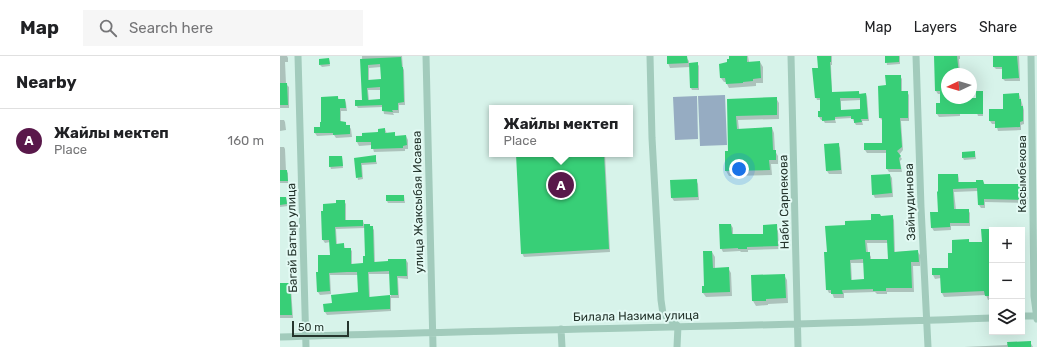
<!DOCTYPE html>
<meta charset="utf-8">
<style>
:root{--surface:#fff;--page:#f6f6f6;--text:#202124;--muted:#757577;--line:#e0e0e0;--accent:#59184a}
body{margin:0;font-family:Rubik,sans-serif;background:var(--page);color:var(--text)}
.controls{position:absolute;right:12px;bottom:12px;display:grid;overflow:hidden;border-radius:0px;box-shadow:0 4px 16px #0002}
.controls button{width:36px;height:36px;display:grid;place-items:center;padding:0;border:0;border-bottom:1px solid var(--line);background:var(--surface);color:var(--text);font:20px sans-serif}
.compass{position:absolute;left:661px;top:12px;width:36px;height:36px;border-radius:50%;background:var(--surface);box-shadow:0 4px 16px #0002;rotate:266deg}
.scale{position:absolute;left:12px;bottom:10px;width:57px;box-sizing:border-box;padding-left:4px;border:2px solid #25352d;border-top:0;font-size:11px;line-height:14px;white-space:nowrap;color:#25352d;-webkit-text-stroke:3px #e3faf4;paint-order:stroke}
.you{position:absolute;left:459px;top:113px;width:14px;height:14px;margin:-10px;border:3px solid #fff;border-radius:50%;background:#1a73e8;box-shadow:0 0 0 6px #1a73e833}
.badge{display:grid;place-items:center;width:26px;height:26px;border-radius:50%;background:var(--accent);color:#fff;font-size:13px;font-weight:700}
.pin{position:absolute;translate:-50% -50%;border:2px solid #fff;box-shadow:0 1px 4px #0006}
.popup{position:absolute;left:209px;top:49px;width:144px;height:52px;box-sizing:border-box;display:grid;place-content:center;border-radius:0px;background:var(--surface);filter:drop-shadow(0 1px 3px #0005);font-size:13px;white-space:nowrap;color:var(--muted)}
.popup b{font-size:15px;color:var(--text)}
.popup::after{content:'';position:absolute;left:50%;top:100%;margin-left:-8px;border:8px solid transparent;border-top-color:var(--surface)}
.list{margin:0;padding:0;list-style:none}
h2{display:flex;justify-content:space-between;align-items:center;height:52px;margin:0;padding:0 16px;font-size:17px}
h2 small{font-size:13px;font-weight:400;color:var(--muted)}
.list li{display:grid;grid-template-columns:26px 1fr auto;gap:12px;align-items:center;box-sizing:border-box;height:64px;padding:0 16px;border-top:1px solid var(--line)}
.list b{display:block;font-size:15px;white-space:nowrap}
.list p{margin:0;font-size:13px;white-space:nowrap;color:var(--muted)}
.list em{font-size:13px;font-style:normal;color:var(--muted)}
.icon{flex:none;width:22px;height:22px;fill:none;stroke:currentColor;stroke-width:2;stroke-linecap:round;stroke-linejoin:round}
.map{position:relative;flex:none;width:757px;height:291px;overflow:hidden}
header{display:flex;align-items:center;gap:24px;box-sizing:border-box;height:56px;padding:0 20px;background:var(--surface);border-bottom:1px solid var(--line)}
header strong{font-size:19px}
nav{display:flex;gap:22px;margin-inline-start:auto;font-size:14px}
.search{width:280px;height:36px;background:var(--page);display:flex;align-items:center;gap:10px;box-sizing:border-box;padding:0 14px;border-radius:0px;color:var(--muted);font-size:15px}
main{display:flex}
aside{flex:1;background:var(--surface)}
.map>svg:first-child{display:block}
</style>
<header>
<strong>Map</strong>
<div class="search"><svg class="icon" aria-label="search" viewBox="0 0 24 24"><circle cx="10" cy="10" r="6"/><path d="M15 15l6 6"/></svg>Search here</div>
<nav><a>Map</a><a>Layers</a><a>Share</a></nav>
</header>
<main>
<aside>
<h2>Nearby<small></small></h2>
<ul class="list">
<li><span class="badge">A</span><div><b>Жайлы мектеп</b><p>Place</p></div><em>160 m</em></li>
</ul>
</aside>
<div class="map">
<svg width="757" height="291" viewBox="0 0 757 291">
<rect width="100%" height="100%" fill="#d7f3ea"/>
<path fill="#96acc2" d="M445,39L447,89L420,90L418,40Z
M417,40L418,83L395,84L393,41Z"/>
<path fill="#0003" fill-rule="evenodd" d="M0,0H7L8,2V6H5L6,28L9,31V52H0Z
M82,0H122L123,12L124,14L125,49H119V57H113L114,59L104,58L103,51L78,52L76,49L83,45ZM101,11L102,24L89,25V12ZM88,34H101V44H89Z
M387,0H405L409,5V8L417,7L419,10V34H412L411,32L410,11L390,12L388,7Z
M450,0H468L469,6H480L483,11V27H476V30L449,32L446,26H444L441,22L448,7Z
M539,0H552V9H551L552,37L579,36L580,39L586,38L587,41L589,65H582L583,69H576L572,62L555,63L556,67H545L543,64H541L539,61L541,56V44H537L536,41L539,13ZM581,44V54L561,55V45Z
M606,0H620V8L607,9Z
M655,0H680V3H679L680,18H667V42H673L680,52V60L659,61L657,58L661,48V38H658L656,35Z
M714,0H739L740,25H725L723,23V13H716L714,11Z
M49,3L50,10L42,11L40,9Z
M620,20L622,23V36H627L629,39V65H621L623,94L619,99L622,103L620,105L622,116H609L607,113V97H587L585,94L603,88V65L600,62L607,30Z
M702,36L703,38V60H698L697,57Z
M739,38L742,47L744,54V68L741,69V74L718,75L716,68H712L710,65L724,53Z
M58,41L59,44H65L66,47L67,55H61V66L65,67L67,70H69L71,73L72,81L56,82L54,79L37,80L35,77L41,72Z
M496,42L499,47V63L458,64L459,74L492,72L494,77L495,95L498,100V108H491L492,119L449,120L446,115V96H449L448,44Z
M0,64H4L5,66L6,74L0,75Z
M105,73L107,78L114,77L116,81L126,80L128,84V93H125V95L94,96L92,89L79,90L77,86V81L99,77Z
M558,88L560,92L562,118H549L547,115Z
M0,91H4L5,93L6,115L8,117V127H0Z
M695,96L696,103L684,104L683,102Z
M237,98H325L330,196L244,201L242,197Z
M95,100L97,108L82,109L83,123L78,124L75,103Z
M62,101L63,112L51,113L50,110Z
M610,119L612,122L613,141L595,142L593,138Z
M678,119L679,123V127H698L703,125L705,129L740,128L742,132V139H746L748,142V147L705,146V152H701L699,149L698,135L674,136L676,154H688L690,157V170H671V174L654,175L652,172Z
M416,124L418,128L419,144L394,145L392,142Z
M124,140L125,147H108L107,145Z
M0,142H6L8,150L0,151Z
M64,145L66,148V165H83L84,168L92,171L94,174L95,207L126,204L128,207V223L118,222L119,242H111V255L47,259L45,256L53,248L80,237L78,219H50L51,238L40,239L38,236L37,217L51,200L50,186L45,187L43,184L57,148ZM85,172L86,201L84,208L72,209V195L70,193H65L64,188L57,189L56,173ZM89,218H110L111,240L90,242Z
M612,160L614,164L615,196L637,195L640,199V210H633L634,236H607V238H597L595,236L564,237V242H554L552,237H549L547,233L548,197L566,170L592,165L601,161ZM587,187H608L609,204H591V201L589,197H588ZM571,207H584L585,224L572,225Z
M451,169L453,172V179H484L496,169L498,173L499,193L468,194V196H461L460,195L443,196L441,192Z
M709,174L712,177V243L708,244L706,239L664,241L662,237L661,222L655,223L653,219L669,213L673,198L688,184L690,187H703Z
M742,187L745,213H743L745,236H742Z
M432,196L435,201V213L448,212L451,217L452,240L426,241L423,237Z
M504,219L507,224L508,247L488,248V249L476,250L473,245L472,220Z
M0,226V228H10L11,231L13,262H0Z
M750,286L753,291H684L727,289V288L734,287Z"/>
<path fill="#38cf77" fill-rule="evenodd" d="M387,0H407L408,7L387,8Z
M449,0H467V6L480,5L481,22L473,23V25L463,26V27L446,28L445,22H440L439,8L447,6V3H449Z
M537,0H551V6H550L552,36L579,35V38L586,37L588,63H581L582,66L574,67V63H571V60L555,61V64L542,65V61H538V55H540V42H535L532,12H538ZM560,42H580V53L561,54Z
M605,0H619V6L605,7Z
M654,0H677L679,18H667V42H696V35H703V58H656V47H660V35H655Z
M713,0H737L739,22L722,23V11H713Z
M121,1L122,11H123L124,46L118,47V54H112L113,56L102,55V49L75,50V44H82L80,3ZM100,8L101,23L88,24V9ZM100,31V43L88,44L87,32Z
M49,2L50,8L39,9V3Z
M418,6V32H410L409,7Z
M605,19H621V35H628V62H620L622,91L617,95L621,100L619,102L621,113H606V94H584V87H602V62H599L598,30L606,29Z
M0,27H7L8,49H0Z
M739,37V43H741V50H743V65L740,66V71L715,72V65H709V53H723V38Z
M58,40V43H65L66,52H60V65L66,66V69H70V78L53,79V77H34V71H40V66H41V41Z
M497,41V59L456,60L457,73L492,71L493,94H496V104H489L490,114L445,115V95H448L447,43Z
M105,72V77L115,76V80L126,79L127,89L123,90V92L91,93V86H76V80H82V77L98,76V73Z
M559,87L561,114L546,115L544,88Z
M695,95V101L682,102V96Z
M236,98H324L329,193L241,198Z
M96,99V106L81,107L82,121L76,122L74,102Z
M49,100H62L63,110L49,111Z
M0,114H7L8,125H0Z
M610,118L612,137L592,139L591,119Z
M658,118H678V126H696V124H703L704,128H741V138H747V144L704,143V149H698L697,132L673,133L674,153H689V167H670V171L651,172L650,156H658L657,136L658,135Z
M417,123L418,141L391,142L390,124Z
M106,139H124V145H106Z
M0,141H6L7,148L0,149Z
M56,144H65V164H83V170L55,171L56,188L64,187V192H71V208L83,207V200H85L84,168H90V170H93L94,206L108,205V203H126L127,220H117L118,239H110V253L44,256L43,248L52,247L51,239L78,236L77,216H67L49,217L50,235L37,236L36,216H38V199H50L49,184H42L41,155H43V148L56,147ZM109,215L110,239L89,241L88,216Z
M591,158H600L601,160L613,159L614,196L638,194L639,206H631L632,232H606V235H593V233L562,234L563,238H551V234H546L544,196H547L545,170L565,169V165L591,164ZM585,184H607L608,203H590V196H586ZM583,203L584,223L571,224L570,204Z
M439,168H451L452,178H483V169L497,168L498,190L467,191V193H458V192L440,193Z
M701,173H710V183H712V240H705L704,235L661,237L660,219H652V212H668V197H672V184L689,183V186H702Z
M423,195H432L433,212L449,211L450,236L422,237V230H424Z
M505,218L506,242L486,243V245H472L471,219Z
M0,227H10L12,259H0Z
M751,285V291H728L727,286Z"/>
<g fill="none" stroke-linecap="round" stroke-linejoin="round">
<path stroke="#a2cbbc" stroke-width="7" d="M18,0L26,291
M146,0L153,291
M370,0L372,82L381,244L383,258L398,270L397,291
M511,0L518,291
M636,0L641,151L648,291
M751,0L754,240L757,263
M742,260H757
M281,273L282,291
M0,281C237,273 475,271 712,262"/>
</g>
<g text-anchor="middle" stroke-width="4" stroke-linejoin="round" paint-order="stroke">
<g font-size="12" fill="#25352d" stroke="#e3faf4">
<text transform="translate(742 118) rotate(-90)" y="4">Касымбекова</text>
<text transform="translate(138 146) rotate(-91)" y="4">улица Жаксыбая Исаева</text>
<text transform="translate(504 146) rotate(-91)" y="4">Наби Сарпекова</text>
<text transform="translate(630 146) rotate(-92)" y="4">Зайнудинова</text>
<text transform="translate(12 182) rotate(-91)" y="4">Багай Батыр улица</text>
<text transform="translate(356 260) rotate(-1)" y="4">Билала Назима улица</text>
</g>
</g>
</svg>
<div class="controls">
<button>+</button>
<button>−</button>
<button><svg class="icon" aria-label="layers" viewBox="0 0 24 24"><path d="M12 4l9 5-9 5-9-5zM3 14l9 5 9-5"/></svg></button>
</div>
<svg class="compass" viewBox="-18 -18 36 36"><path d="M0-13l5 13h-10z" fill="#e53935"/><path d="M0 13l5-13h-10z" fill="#757577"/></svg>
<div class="scale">50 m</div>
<div class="you"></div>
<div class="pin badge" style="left:281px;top:129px">A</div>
<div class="popup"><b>Жайлы мектеп</b>Place</div>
</div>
</main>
